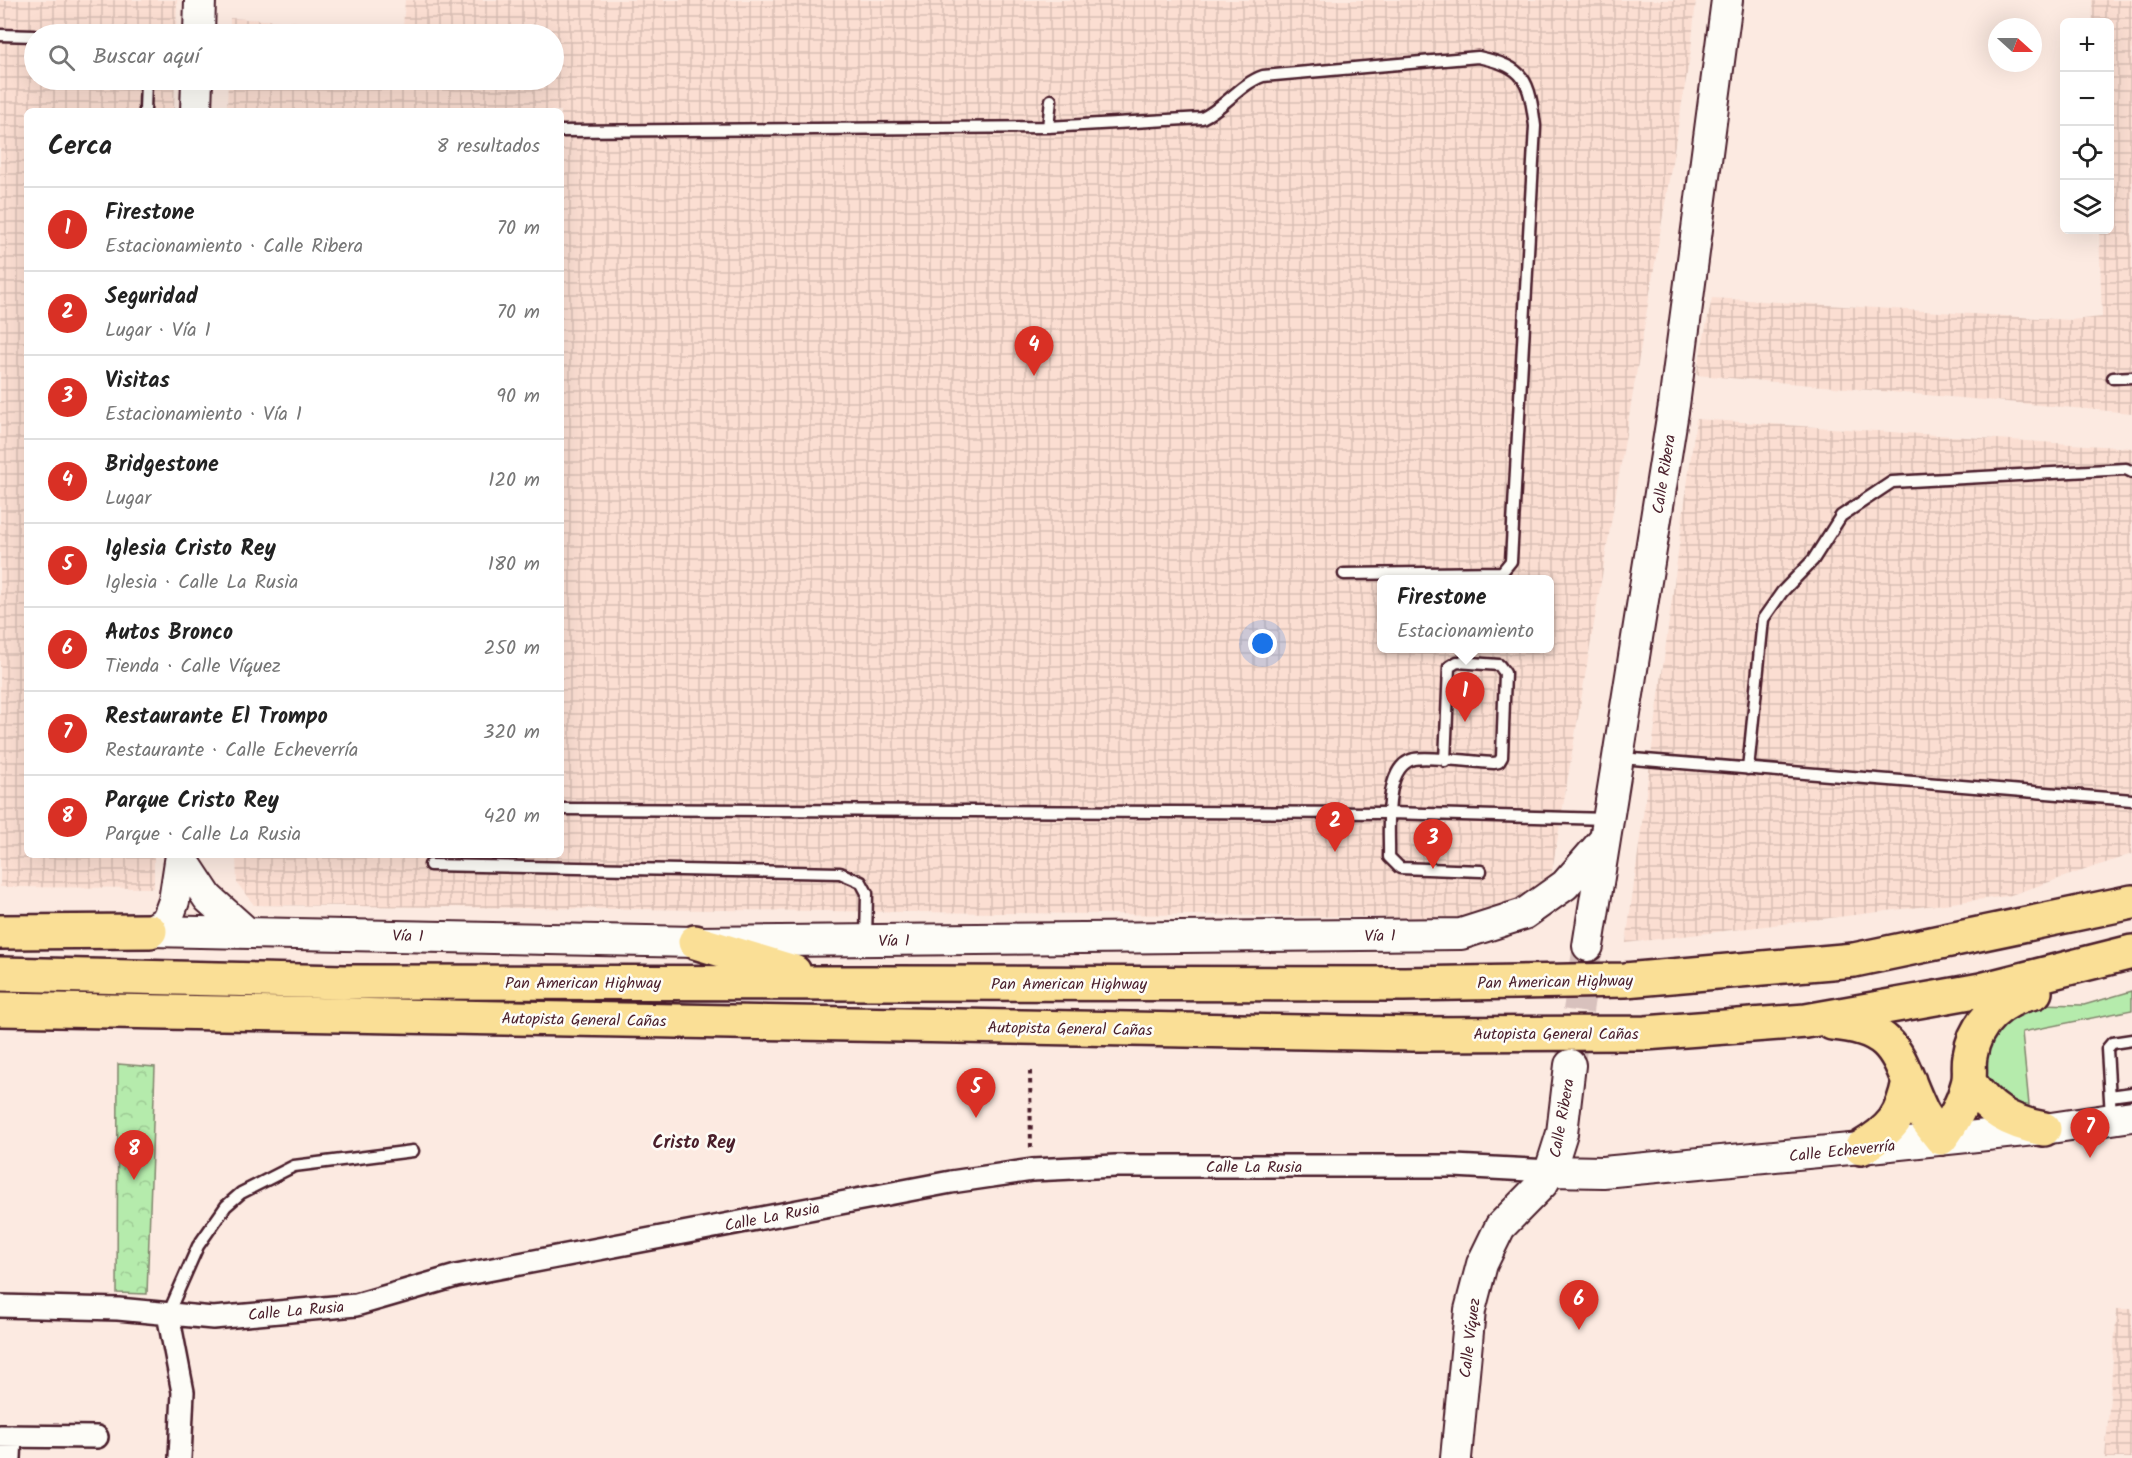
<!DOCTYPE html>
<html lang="es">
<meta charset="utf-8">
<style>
:root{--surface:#fff;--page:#f6f6f6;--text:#222;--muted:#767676;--line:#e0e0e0;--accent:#d93025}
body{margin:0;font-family:Kalam,sans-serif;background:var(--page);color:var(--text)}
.controls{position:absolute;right:18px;top:18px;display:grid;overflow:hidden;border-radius:9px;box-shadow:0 6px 24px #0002}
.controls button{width:54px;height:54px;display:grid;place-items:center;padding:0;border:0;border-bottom:2px solid var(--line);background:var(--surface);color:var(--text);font:30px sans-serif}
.compass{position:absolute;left:1988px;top:18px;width:54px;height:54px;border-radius:50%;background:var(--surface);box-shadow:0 6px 24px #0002;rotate:111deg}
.you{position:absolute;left:1263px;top:644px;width:21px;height:21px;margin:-15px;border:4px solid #fff;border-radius:50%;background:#1a73e8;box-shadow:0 0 0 9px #1a73e833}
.badge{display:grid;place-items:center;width:39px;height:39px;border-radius:50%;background:var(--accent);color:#fff;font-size:20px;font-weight:700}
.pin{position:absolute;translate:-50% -50px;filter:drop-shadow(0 2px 3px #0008)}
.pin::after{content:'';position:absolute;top:32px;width:21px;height:18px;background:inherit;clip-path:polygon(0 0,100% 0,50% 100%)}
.popup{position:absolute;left:1377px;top:575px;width:177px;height:78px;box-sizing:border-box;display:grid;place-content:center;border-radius:9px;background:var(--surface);filter:drop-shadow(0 2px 4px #0005);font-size:20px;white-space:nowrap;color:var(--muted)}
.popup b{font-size:22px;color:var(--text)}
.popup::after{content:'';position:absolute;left:50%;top:100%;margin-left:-12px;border:12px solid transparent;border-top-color:var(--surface)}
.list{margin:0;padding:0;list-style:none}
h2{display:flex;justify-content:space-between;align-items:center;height:78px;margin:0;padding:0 24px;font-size:26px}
h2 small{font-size:20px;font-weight:400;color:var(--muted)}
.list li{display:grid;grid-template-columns:39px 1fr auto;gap:18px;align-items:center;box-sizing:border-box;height:84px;padding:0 24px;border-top:2px solid var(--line)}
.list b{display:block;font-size:22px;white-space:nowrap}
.list p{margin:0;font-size:20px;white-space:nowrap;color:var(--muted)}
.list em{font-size:20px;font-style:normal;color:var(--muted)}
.icon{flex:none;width:33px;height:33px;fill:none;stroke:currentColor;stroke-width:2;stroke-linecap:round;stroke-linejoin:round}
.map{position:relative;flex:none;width:2132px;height:1458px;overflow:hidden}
.search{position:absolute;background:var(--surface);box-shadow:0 6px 24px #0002;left:24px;top:24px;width:540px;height:66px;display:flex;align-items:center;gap:15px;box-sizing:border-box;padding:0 21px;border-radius:33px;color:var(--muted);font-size:22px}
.panel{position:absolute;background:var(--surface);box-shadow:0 6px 24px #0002;left:24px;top:108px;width:540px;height:750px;border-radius:9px}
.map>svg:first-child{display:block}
</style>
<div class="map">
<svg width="2132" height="1458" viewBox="0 0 2132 1458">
<defs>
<pattern id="industrial-grid" width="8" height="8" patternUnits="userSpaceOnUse" patternTransform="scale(1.5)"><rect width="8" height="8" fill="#fbded2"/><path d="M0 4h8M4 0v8" fill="none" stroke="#d9beb4"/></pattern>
<pattern id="forest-crowns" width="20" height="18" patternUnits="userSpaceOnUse" patternTransform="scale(1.5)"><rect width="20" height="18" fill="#b5ebac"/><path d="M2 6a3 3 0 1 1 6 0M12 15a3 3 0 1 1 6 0" fill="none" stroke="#9dc994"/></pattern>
</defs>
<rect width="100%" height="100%" fill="#fceae1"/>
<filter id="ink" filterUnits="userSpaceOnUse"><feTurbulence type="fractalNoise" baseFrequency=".0167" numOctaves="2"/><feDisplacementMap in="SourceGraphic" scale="12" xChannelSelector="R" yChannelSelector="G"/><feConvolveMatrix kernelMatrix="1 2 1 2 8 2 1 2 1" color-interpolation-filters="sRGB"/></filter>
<g filter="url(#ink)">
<path fill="url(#industrial-grid)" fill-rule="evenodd" d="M0,0H177L176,34H34V80H175L174,111H27V855H154V888L0,887Z
M405,0H1696L1691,50L1549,889L1466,918L254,905L237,883L236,855H561V111H227L228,80H554V34H230V18L403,28ZM1381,580H1549V648H1381Z
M2092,0H2132V413L1696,375L1712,298L2071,320L2102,317L2099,230H2110V22H2093Z
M1696,419L2132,448V854L2008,896L1626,943Z
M2117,1309H2132V1458H2105Z"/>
<path fill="#b5ebac" stroke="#80856c" stroke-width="1.5" d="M2132,991V1010L2022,1032L2029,1105C2017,1106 2013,1103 2003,1097C1971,1074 1986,1050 1998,1020L2035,1004L2084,1005Z"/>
<path fill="url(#forest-crowns)" stroke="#80856c" stroke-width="1.5" d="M118,1064L155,1067L147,1294L117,1293Z"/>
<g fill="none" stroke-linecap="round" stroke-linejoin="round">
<path stroke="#d8c1bd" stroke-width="30" stroke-dasharray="30 15" stroke-linecap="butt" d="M1571,1056L1588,946"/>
<g stroke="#4a1f2b" stroke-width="15">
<path id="lane" d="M0,35L34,36
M145,111L146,80
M1048,127L1051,100
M561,131L1048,127L1202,118C1224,108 1240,84 1263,76L1478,57C1526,67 1529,80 1535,126L1511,561L1502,572L1344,574
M2113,378L2132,377
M1621,758L2132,800
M1445,761L1449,667L1457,662L1499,665L1505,673L1502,757L1499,762L1494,763C1475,762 1430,756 1414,759C1382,766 1390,832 1389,857L1400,868L1481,871
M1748,769L1763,619L1782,592L1813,560L1841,516L1892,482L2126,469L2132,472
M561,809L1390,813L1607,819
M430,865L840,873L861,882L867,893L866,940
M2110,1096L2132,1093
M2111,1116L2107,1049L2112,1043L2132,1040
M168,1314L198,1246L226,1206L241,1193L294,1166L413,1151"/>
</g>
<g stroke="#4a1f2b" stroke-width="26">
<path id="street" d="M0,1306L118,1309L213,1318L356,1305L456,1276L951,1182L1032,1170L1115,1166H1454L1550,1171
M168,1314L183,1392L180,1458
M0,1436L97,1437
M10,1458L11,1436"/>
</g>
<g stroke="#4a1f2b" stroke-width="34">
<path id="secondary" d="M199,34L200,0
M196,111L197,80
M181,857L208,898L246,932
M150,931L695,942L1461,934L1524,914L1565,885L1605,839
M150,931L167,920L174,901L181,855
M1588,946L1674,405L1727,0
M1550,1171L1603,1172L1861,1148L2044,1129L2132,1116
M1456,1458L1470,1310L1482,1264L1500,1227L1543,1183L1550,1171L1562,1133L1570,1065"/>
</g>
<g stroke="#4a1f2b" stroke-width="38">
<path id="highway" d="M0,932L150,931
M695,942L794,972
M0,974L344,982L1404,984L1625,980L1854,960L2132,902
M0,1009L1413,1034L1645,1033L1806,1021L1981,990L2132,952
M1832,1023C1901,1028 1897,1061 1922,1112C1927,1121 1935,1130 1941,1138C1954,1121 1963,1105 1968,1084C1971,1075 1968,1066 1970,1056C1975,1022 2001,999 2035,992
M1969,1082C1990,1111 2008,1122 2044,1129
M1861,1148C1892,1129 1902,1117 1909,1081"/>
</g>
<path stroke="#4a1f2b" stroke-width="4" stroke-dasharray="4.5 4.5" stroke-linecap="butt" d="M1030,1071L1031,1151"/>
<use href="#lane" stroke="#fdfcf7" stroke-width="10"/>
<use href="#street" stroke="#fdfcf7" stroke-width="21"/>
<use href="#secondary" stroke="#fdfcf7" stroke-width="30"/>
<use href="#highway" stroke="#fadf96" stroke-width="33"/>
</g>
</g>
<g text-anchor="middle" stroke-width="5" stroke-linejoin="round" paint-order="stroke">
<g font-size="16" fill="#4a1f2b" stroke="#fdfcf7">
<text transform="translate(1663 474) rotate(-81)" y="6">Calle Ribera</text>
<text transform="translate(408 935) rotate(1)" y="6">Vía 1</text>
<text transform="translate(1380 935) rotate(-1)" y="6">Vía 1</text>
<text transform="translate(894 940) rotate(-1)" y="6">Vía 1</text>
<text transform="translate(1555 981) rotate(-1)" y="6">Pan American Highway</text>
<text x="583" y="988">Pan American Highway</text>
<text x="1069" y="989">Pan American Highway</text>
<text transform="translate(584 1019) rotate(1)" y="6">Autopista General Cañas</text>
<text transform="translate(1070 1028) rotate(1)" y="6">Autopista General Cañas</text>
<text x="1556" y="1039">Autopista General Cañas</text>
<text transform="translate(1561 1118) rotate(-80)" y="6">Calle Ribera</text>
<text transform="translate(1842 1150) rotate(-6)" y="6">Calle Echeverría</text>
<text x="1254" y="1172">Calle La Rusia</text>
<text transform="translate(772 1216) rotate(-11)" y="6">Calle La Rusia</text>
<text transform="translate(296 1310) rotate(-5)" y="6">Calle La Rusia</text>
<text transform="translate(1469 1338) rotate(-83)" y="6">Calle Víquez</text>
</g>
<g font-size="18" font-weight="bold" fill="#4a1f2b" stroke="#fdfcf7">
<text x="694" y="1148">Cristo Rey</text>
</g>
</g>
</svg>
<div class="controls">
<button>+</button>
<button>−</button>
<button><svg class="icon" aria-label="locate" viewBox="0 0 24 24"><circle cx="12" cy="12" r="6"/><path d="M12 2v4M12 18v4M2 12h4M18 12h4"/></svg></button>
<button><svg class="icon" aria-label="layers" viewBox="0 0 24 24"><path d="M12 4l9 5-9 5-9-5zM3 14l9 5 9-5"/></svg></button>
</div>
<svg class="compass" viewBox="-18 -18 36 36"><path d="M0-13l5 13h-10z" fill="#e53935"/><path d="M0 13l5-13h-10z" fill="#767676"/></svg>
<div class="you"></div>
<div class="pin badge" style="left:1465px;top:722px">1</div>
<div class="popup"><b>Firestone</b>Estacionamiento</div>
<div class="pin badge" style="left:1335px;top:852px">2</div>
<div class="pin badge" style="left:1433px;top:869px">3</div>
<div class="pin badge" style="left:1034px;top:376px">4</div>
<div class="pin badge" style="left:976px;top:1118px">5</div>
<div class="pin badge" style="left:1579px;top:1330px">6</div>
<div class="pin badge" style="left:2090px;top:1158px">7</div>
<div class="pin badge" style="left:134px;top:1180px">8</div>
<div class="search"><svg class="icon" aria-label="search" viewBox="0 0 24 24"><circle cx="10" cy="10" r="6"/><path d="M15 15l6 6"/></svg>Buscar aquí</div>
<section class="panel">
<h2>Cerca<small>8 resultados</small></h2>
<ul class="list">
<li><span class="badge">1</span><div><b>Firestone</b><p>Estacionamiento · Calle Ribera</p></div><em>70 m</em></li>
<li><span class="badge">2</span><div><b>Seguridad</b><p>Lugar · Vía 1</p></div><em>70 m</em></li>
<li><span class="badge">3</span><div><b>Visitas</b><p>Estacionamiento · Vía 1</p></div><em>90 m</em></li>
<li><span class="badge">4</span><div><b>Bridgestone</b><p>Lugar</p></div><em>120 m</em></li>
<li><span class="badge">5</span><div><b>Iglesia Cristo Rey</b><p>Iglesia · Calle La Rusia</p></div><em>180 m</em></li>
<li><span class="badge">6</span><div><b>Autos Bronco</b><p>Tienda · Calle Víquez</p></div><em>250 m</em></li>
<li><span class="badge">7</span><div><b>Restaurante El Trompo</b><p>Restaurante · Calle Echeverría</p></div><em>320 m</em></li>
<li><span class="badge">8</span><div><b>Parque Cristo Rey</b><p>Parque · Calle La Rusia</p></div><em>420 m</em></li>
</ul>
</section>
</div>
